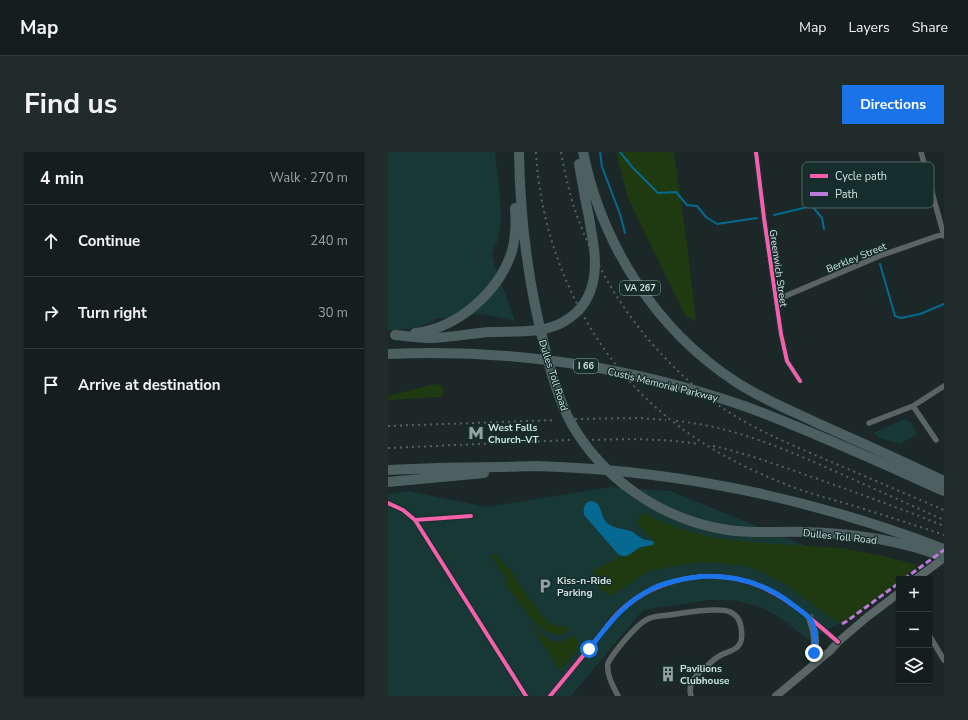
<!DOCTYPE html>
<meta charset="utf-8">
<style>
:root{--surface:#141e1d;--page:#212b2a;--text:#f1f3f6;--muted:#9da2a4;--line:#333c3b;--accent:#1a73e8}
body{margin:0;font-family:"Nunito Sans",sans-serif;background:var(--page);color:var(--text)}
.controls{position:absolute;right:12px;bottom:12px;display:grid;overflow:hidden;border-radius:0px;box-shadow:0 1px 3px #0004}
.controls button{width:36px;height:36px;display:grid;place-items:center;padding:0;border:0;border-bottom:1px solid var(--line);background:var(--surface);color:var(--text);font:20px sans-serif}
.stop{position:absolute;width:12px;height:12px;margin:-9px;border:3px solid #1a73e8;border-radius:50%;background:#fff}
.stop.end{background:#1a73e8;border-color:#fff;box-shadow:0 1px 4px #0008}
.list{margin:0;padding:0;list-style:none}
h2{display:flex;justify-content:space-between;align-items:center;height:52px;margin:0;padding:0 16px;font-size:17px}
h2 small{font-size:13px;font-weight:400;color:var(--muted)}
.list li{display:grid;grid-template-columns:26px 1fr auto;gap:12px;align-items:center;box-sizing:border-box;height:72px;padding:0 16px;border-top:1px solid var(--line)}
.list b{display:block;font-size:15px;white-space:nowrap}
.list em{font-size:13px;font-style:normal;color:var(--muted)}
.icon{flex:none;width:22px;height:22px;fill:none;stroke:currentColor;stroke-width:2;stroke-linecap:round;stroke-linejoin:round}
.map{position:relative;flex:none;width:556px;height:544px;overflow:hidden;border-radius:0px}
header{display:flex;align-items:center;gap:24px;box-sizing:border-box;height:56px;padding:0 20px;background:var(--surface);border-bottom:1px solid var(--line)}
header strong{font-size:19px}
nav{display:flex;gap:22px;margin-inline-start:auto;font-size:14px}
.intro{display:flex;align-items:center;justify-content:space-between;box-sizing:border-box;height:96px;padding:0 24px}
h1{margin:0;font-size:28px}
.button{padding:10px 18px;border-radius:0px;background:var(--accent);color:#fff;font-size:14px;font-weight:700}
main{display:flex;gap:24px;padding:0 24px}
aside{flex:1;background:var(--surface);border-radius:0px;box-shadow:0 1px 3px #0004}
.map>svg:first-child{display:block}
</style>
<header>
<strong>Map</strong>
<nav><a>Map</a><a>Layers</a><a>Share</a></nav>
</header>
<div class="intro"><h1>Find us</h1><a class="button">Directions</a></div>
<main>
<aside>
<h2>4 min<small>Walk · 270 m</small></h2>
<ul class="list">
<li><svg class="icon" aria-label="ahead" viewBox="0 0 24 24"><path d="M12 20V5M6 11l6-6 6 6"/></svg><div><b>Continue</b></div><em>240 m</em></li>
<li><svg class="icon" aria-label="right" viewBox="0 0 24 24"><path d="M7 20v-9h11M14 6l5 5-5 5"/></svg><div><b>Turn right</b></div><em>30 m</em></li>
<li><svg class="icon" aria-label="arrive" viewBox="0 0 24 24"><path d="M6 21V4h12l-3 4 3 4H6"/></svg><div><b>Arrive at destination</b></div></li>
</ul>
</aside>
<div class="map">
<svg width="556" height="544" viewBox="0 0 556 544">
<rect width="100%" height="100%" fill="#1b2827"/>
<path fill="#173834" d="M0,0H107L112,44L113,70L109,90L104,101L107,114L127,169L94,162L47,167L45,170L21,177L0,179Z
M516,267L523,270L529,282L512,292L492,286L485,281Z
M222,335L282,339L423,396L511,429L464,465L420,488L400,471L386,462L372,455L350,449L337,448H321L255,458L183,544H0V342L20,339L98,355Z"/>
<path fill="#1f3a11" d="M228,0H286L300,99L308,170L297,163L240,46Z
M47,232L52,233L56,237L55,243L51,245L0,248V244Z
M255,361L289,376L326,386L353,389L389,392L454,396L495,404L530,413L514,427H511V429L464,466L454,470L443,466L397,432L374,420L357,414L321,410L297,412L260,419L223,444L214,439L205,426L206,418L227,408L233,404H239L242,402L250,397L257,394L265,389L248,369Z
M106,402H108L120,417L121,416C129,428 153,468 165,473C169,474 175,474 180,475V478L176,482C169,483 164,482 158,479C145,472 126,444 117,431L119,426L104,405V403Z
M142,472C154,483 168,499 184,483L186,484L191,494L189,499L173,517H171Z"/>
<path fill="#056991" d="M202,349C214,349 212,363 218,370C225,377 236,376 245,380C247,382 250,384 253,386C256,388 261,388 265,389L266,391L265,393C260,394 256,394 251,396C243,400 240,408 230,402L196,363C195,357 196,351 202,349Z"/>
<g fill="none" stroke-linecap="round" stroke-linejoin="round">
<path stroke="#056991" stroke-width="2" d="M212,0L214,15L232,62L237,81
M232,0L245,16L270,41L288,40L299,53L309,54L318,65L329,72L369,66
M386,63L424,54L434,66L436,77
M492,112L507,164L513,166L532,162L556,152"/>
<path stroke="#5b6463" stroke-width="5.5" d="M368,0L376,66L393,182L399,209L412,229
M533,0L556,84
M388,148L494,103L555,82
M525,254L548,288
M481,271L525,254L556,234
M541,483L556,508
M162,544C177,526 192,508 206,490C215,480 222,468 232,459C248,444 267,435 287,429C357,410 401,447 450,490
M230,544C225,534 218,522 220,511C226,500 247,474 258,468C264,464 274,464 281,463C297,461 314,457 330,458C334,458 340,458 344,461C350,464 352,469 353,475C354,481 355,488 351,493C347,499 339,500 333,503C327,506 323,510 319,514C309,522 299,530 303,544"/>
<path stroke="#596665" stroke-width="8" d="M528,427L556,406
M422,466C429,485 427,493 426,512
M388,544L442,499L450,490L478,466L511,441"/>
<path stroke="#4e5f5f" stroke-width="10" d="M131,0C132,66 140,132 157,196C163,221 170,246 182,269C214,327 274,368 340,378C365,382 391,379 416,380C463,381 512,388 556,405
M195,0C214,93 268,178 348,230C374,247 402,258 429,271C472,290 514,309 556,329
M27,181C70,176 111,140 124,99C128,85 128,71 127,56
M7,183C19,184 31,186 43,186C63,186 83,181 103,180C127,179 156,182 177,169C194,159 203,144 206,125C209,104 204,86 201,65C197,47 194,29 191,12
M0,202C121,196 245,215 359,255C426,280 491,310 556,339
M0,318C37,316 75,315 112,315C124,315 136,314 148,314C288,318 426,347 556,397
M0,330L96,321"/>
<path stroke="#576260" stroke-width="2" stroke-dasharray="2 4" stroke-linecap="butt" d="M148,0C153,94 195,188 264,252C299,284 341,309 385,327C409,338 435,345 460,352C492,362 524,372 556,383
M173,0C177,22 182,44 189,64C210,121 243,173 286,215C302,231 320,247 339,259C373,281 411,296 448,312C484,327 520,343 556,358
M187,267L253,266L278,268
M288,269C342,274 392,295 442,317C480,334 518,351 556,368
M0,274L168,268
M198,288C236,287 273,286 311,292
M325,294C361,302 395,315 430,327C472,342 514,357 556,374
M0,296L182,288"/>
<path stroke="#bd7bd9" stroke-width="3" stroke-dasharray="6 3" stroke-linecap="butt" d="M516,427L556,398
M454,472L459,469L511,431"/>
<g stroke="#152e2b" stroke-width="6">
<path id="cycleway" d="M368,0L376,66L393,182L399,209L412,229
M0,351L15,358L27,368L138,544
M27,368L83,364
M162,544C177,526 192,508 206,490C215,480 222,468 232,459C248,444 267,435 287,429C357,410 401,447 450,490"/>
</g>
<use href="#cycleway" stroke="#f560ab" stroke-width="4"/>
</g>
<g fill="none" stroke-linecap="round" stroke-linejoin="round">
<path stroke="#1a73e8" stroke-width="5" d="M201,497C220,473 235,451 264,437C271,433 279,431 287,429C328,418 371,426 405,453C410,457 417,461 421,466C428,473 428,491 426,501"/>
</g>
<defs>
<g id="metro-bare" transform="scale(1.2)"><path d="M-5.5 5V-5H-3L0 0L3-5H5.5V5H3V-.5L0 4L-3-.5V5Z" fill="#93a19f" stroke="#152e2b" stroke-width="2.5" paint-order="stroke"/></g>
<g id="parking-bare" transform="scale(1.2)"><path d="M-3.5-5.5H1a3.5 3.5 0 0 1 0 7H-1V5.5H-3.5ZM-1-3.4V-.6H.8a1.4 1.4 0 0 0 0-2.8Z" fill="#93a19f" stroke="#152e2b" stroke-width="2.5" paint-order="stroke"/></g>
<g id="building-bare" transform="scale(1.2)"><path d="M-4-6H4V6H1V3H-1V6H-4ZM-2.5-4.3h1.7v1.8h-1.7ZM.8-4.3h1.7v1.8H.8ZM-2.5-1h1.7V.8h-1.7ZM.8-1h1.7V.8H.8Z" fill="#93a19f" stroke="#152e2b" stroke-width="2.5" paint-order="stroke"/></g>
</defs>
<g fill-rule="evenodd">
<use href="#metro-bare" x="88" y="281"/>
<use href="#parking-bare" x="157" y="434"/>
<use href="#building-bare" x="280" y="522"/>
</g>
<g text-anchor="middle" stroke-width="3" stroke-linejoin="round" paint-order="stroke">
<g fill="#152e2b" stroke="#9aaca9" stroke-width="1">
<rect x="232" y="129" width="40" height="14" rx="3"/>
<rect x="186" y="207" width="24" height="14" rx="3"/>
</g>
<g font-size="9" font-weight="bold" fill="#d3e2df">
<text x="252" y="139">VA 267</text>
<text x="198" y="217">I 66</text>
</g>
<g font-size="10" fill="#d3e2df" stroke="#152e2b">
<text transform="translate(468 105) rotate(-22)" y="4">Berkley Street</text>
<text transform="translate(391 116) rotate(82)" y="4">Greenwich Street</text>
<text transform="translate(166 223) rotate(72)" y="4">Dulles Toll Road</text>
<text transform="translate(275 232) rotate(14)" y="4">Custis Memorial Parkway</text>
<text transform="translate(452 384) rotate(6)" y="4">Dulles Toll Road</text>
</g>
<g font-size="10" font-weight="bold" fill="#d3e2df" stroke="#152e2b" text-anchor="start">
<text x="100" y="279">West Falls<tspan x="100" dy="12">Church–VT</tspan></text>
<text x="169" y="432">Kiss-n-Ride<tspan x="169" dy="12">Parking</tspan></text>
<text x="292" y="520">Pavilions<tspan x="292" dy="12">Clubhouse</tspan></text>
</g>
</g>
<rect x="414" y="10" width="132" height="46" rx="6" fill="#152e2b" stroke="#4e6461" stroke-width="1"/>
<rect x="422" y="22" width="18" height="4" fill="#f560ab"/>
<rect x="422" y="40" width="18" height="4" fill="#bd7bd9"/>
<g font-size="11" fill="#d3e2df">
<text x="447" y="28">Cycle path</text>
<text x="447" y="46">Path</text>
</g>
</svg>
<div class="controls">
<button>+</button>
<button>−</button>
<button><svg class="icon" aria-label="layers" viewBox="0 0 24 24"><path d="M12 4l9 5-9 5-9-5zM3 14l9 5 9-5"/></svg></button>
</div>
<div class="stop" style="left:201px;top:497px"></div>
<div class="stop end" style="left:426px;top:501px"></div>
</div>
</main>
